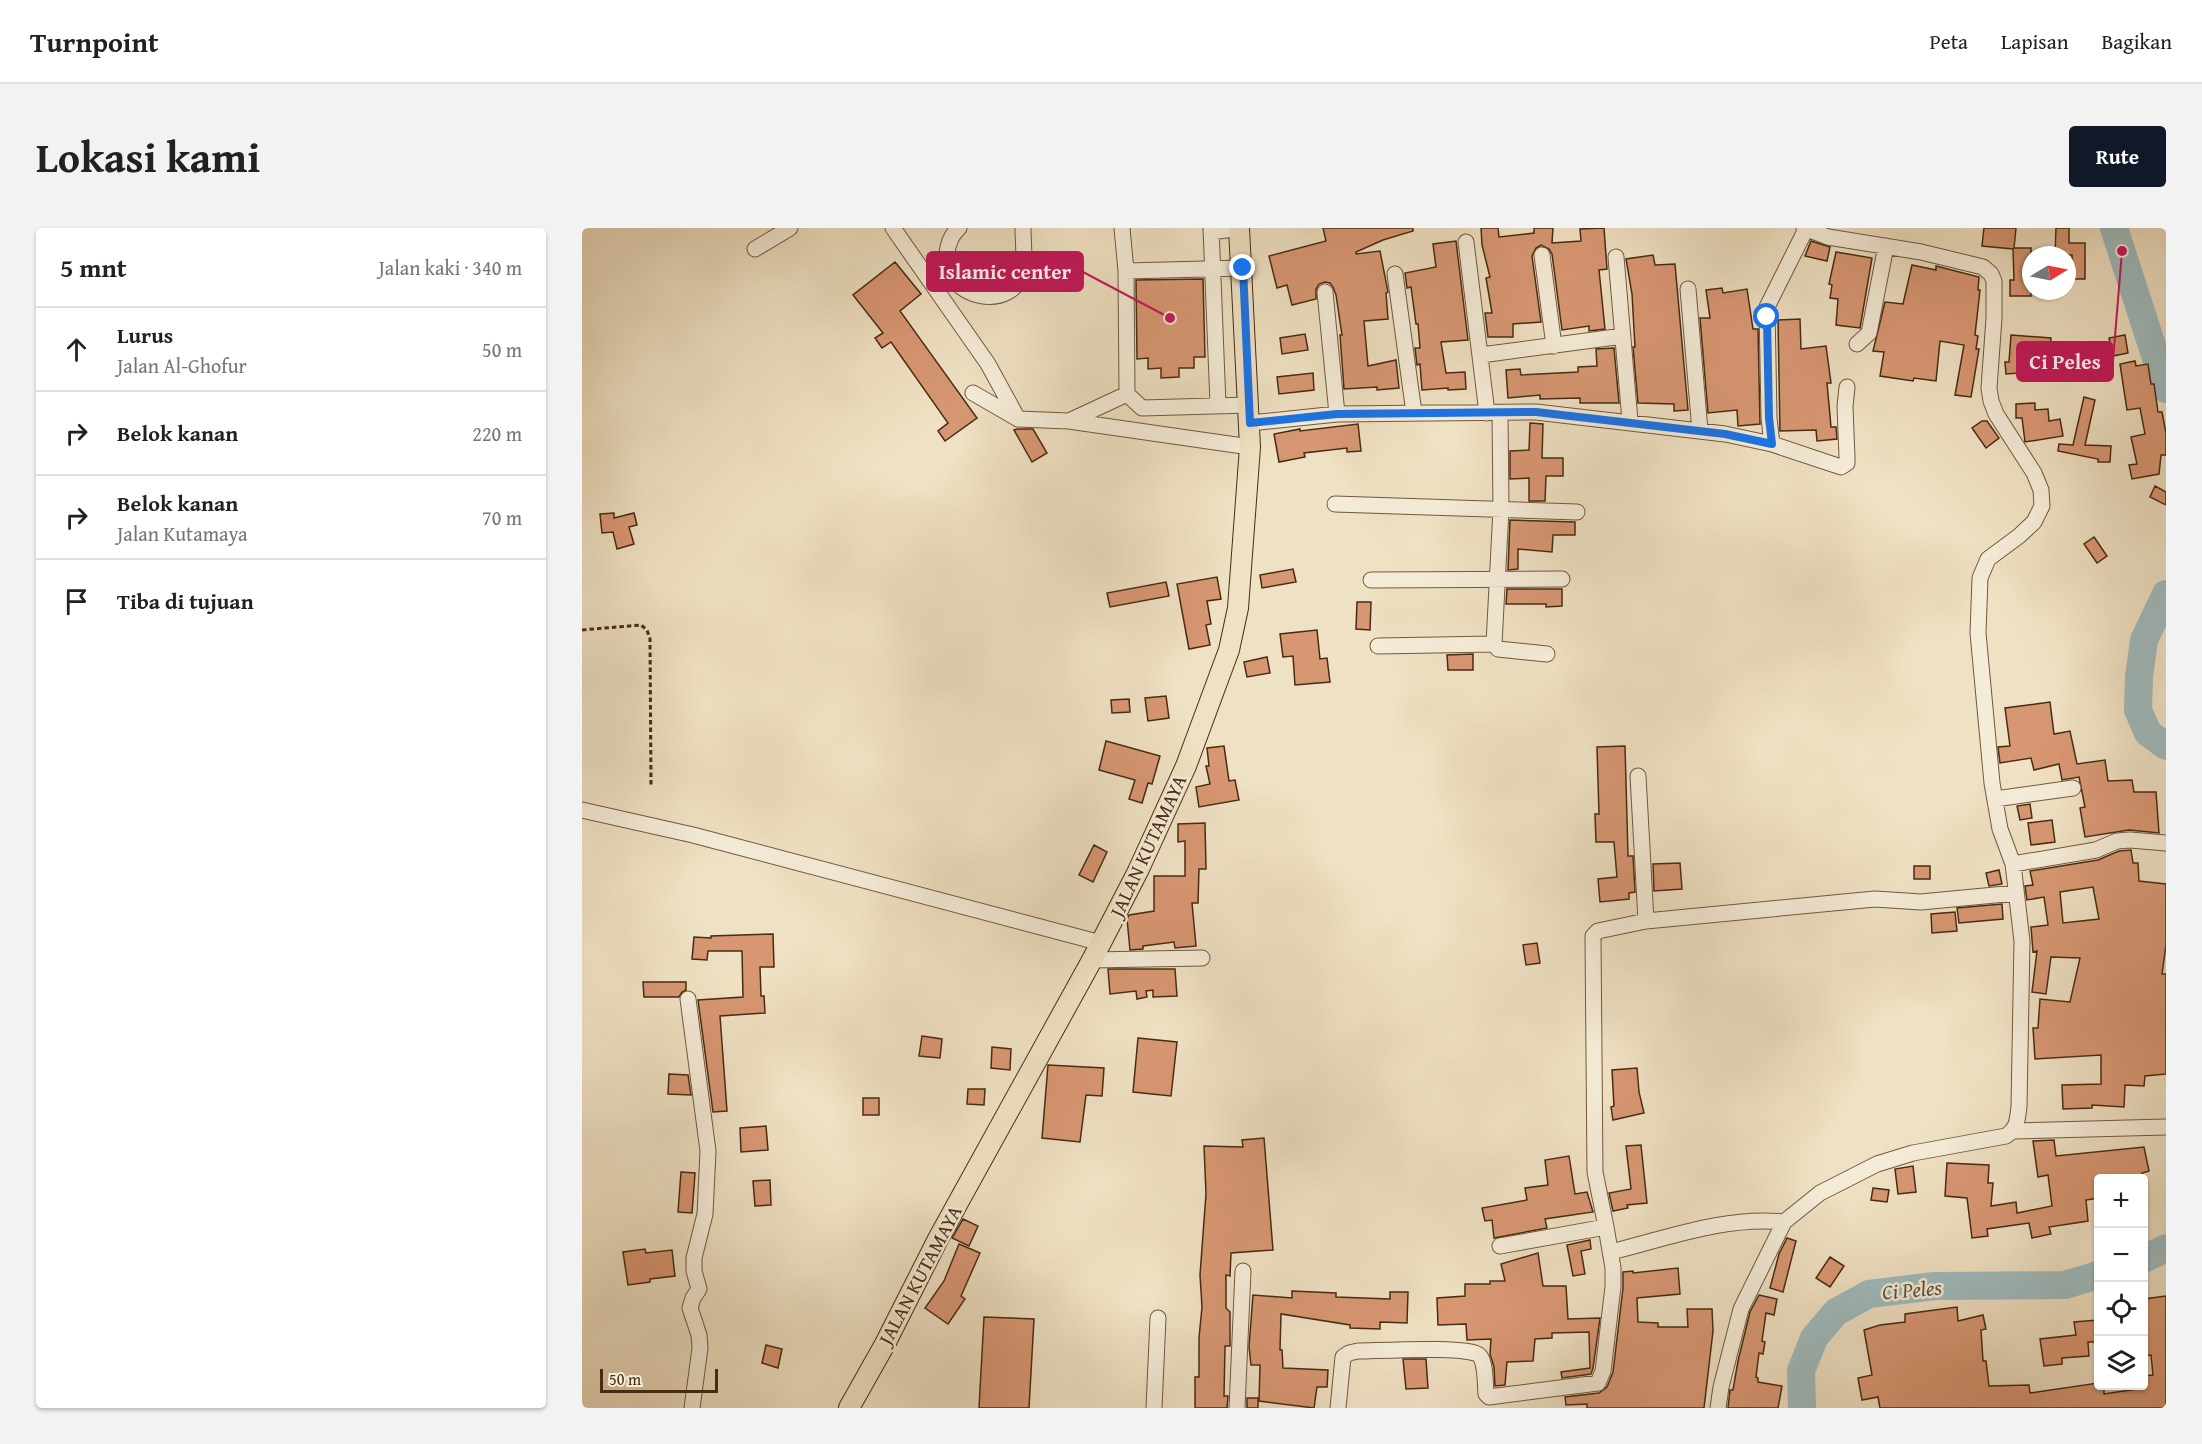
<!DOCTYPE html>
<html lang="id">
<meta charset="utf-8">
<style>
:root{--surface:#fff;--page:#f2f2f2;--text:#202124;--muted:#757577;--line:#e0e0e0;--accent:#111827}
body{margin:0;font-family:"Gentium Book Plus",serif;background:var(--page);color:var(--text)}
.controls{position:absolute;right:18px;bottom:18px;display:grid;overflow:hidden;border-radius:6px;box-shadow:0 2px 4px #0004}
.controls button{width:54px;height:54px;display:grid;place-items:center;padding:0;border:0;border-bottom:2px solid var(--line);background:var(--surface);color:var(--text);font:30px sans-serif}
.compass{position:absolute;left:1440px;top:18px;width:54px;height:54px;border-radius:50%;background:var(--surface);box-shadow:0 2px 4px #0004;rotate:80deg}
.scale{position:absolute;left:18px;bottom:15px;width:118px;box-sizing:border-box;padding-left:6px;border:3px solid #472b12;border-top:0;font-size:16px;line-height:21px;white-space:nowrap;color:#472b12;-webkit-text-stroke:4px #f5ecd8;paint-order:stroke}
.stop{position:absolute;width:18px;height:18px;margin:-14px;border:4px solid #1a73e8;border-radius:50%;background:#fff}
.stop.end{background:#1a73e8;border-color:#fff;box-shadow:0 2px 6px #0008}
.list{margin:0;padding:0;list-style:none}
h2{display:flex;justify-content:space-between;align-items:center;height:78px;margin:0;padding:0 24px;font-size:26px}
h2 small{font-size:20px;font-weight:400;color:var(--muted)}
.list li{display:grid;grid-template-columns:39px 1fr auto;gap:18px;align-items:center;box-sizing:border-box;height:84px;padding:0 24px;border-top:2px solid var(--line)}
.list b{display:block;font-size:22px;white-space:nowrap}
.list p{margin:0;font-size:20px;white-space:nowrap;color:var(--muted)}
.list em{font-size:20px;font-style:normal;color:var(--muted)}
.icon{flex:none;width:33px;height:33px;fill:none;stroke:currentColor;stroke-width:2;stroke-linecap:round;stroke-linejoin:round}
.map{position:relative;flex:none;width:1584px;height:1180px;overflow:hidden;border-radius:6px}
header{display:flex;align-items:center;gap:36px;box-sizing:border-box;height:84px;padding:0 30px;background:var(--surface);border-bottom:2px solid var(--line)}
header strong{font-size:28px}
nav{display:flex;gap:33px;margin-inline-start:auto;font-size:21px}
.intro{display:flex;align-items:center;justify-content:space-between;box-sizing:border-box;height:144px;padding:0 36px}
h1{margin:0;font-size:42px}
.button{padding:15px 27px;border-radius:6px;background:var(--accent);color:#fff;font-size:21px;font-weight:700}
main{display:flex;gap:36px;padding:0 36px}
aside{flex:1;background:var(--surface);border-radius:6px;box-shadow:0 2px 4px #0004}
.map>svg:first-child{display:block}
</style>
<header>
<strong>Turnpoint</strong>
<nav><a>Peta</a><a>Lapisan</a><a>Bagikan</a></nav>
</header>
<div class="intro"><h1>Lokasi kami</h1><a class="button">Rute</a></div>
<main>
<aside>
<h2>5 mnt<small>Jalan kaki · 340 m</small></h2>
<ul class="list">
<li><svg class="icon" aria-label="ahead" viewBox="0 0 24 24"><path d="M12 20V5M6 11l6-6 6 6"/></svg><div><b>Lurus</b><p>Jalan Al-Ghofur</p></div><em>50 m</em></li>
<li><svg class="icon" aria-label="right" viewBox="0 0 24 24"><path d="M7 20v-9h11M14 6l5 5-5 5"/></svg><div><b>Belok kanan</b></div><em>220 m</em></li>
<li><svg class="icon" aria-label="right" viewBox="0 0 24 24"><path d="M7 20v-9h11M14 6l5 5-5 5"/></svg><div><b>Belok kanan</b><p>Jalan Kutamaya</p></div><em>70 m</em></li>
<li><svg class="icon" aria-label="arrive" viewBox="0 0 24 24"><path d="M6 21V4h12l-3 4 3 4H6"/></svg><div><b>Tiba di tujuan</b></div></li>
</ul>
</aside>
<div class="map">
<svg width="1584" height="1180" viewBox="0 0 1584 1180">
<rect width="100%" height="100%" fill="#efe1c3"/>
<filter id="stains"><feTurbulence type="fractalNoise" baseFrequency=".00333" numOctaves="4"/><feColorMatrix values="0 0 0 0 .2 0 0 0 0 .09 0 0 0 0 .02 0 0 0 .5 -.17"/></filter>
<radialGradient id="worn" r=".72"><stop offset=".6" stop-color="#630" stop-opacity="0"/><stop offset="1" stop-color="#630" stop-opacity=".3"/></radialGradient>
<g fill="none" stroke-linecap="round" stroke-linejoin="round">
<path stroke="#9fbbbe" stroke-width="28" d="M1532,0L1584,161
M1584,366L1562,412L1557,449L1556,482L1566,505L1584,518
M1562,1031L1584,1020
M1220,1180L1219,1143L1232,1110L1254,1084L1287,1066L1353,1058L1483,1057L1516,1047"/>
</g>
<path fill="#d89773" stroke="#472b12" stroke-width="1.5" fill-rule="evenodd" d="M741,0H831V3L801,12L774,24V26L798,23L806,64L804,65L806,91L782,93L786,138L814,132L817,160L795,162V159L762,161L758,107H760L754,67L751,59L748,55L743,54L737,56L734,61V71L710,77L705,57L695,60L687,28L744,13Z
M899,0H916L917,9L952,5V0H971L970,15L999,13L998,1L1022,0L1025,41L1017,42L1023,101L1007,103V98L980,102L970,26L967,21L959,17L954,20L950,28L959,94L931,96V109H906L903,85H910L904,50L908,49L900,17Z
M1402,0H1434L1432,20H1449V68H1428V52H1432L1431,21L1400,18Z
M1474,0H1487V15H1503V51H1490V27H1473Z
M874,13L886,112L859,114L864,145L883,144L884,161L866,162V160L840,162L838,136L835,137L833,120H838L836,96H834L829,59L825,60L823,45L854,39L851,16Z
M1229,13L1248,19L1245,33L1223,28Z
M1254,24L1290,30L1278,100L1254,97L1256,71L1248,70L1250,57L1247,56Z
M1071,27L1073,37L1093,36L1106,182L1092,183V176L1056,175L1051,119H1053L1050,66L1044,31Z
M313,34L339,66L318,83L395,190L363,213L356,203L366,195L309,114L300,120L293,110L301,105L271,67Z
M1330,37L1354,42V38L1397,49L1396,62H1398L1393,107L1396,108L1394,121H1397L1389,169L1373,167L1382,117L1358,113L1354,153L1332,150L1331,153L1298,148L1302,124L1291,123L1303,74L1321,76Z
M621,51L623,129H612V140H597V149L579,150V140L566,141V130L555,131L554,52Z
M1140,60L1141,65L1165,61L1171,101H1176L1178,196L1156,198L1155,182L1126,185L1118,90H1128L1124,62Z
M1218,91L1219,121L1244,118L1249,155H1245L1249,199H1254L1255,211L1235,213L1234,202L1198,203L1196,92Z
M723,106L726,122L700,126L698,110Z
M1429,107L1469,110L1468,126L1450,124L1452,144L1424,146L1423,134H1427Z
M1543,107L1546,125L1531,128L1527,110Z
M1032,120L1037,175H998V170L958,171V167L926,170L924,142L938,141L939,147L996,144V139L1015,138L1014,121Z
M1553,133L1554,138L1566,136L1569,156H1572L1576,184H1580L1584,205V227H1579L1577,246L1550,251L1547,237L1555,236L1549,209L1563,206L1558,180L1545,182L1538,136Z
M731,145L732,162L697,166L695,149Z
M1502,169L1513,172L1503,217L1529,218L1528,234H1516V231L1476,223L1477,216L1491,217Z
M1453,175V182L1466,181L1467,193L1478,191L1481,208L1443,214L1440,190H1434V176Z
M1400,193H1405L1417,210L1404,220L1390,200Z
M948,195L961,196L960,230H981V248H964L963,273H947V250L928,251V223L947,222Z
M776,196L779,223L765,224V220L722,225L723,229L697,234L692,206L718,201V203Z
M435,201H451L465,225L450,234L432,202Z
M1573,258L1584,264V277L1568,269Z
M32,285V290L52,285L55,297L47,299L52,316L35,321L31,304L20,305L18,286Z
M928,292L993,294V307H971L970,324L936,321V341L926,342Z
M1512,309L1525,328L1515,335L1502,316Z
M711,341L714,354L680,360L678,347Z
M635,349L639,371L625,373L629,396L624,397L628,417L607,421L595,356Z
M584,354L587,368L528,379L525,365Z
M925,361H980V378L964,379V376H924Z
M775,374H789L788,402L774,401Z
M735,402L738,431L745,430L748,454L713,457L711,428L701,429L698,406Z
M891,426V442H866L865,427Z
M685,429L688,445L665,449L662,434Z
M584,468L587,490L566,493L563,470Z
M547,471L548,484L530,485L529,472Z
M1468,474L1472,506L1488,503L1495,536L1523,532L1526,553L1550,552L1552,564H1574L1577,605L1547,602L1503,609L1498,580L1503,579L1497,549L1480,552L1477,536L1452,542L1449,530L1418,535L1416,519L1428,518L1423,480Z
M524,513L578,528L570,556L566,555L560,575L547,571L553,552L517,542Z
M642,518L647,553L653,552L657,572L617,579L614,559L628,556L624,538H627L625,520Z
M1043,518L1046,628H1051L1053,664L1047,665V671L1018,674L1016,651L1035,649L1032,614H1014L1013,586H1017L1015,519Z
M1448,576L1450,590L1438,592L1435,578Z
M1470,592L1473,614L1449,617L1446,595Z
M623,595L624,641H617L616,675H610L614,718L593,720L592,714L561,718V721L548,722L545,691L547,687L572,683V648H603V613L596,614V596Z
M512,617L525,624L511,654L497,647Z
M1549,622L1551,635H1556L1557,653L1584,656V717L1580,746H1584V846L1563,848L1562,858L1543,857L1542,879L1510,877V880L1481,881L1480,857L1519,856V827L1453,831L1451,800H1456L1458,771L1488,774L1498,730L1469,729L1464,766L1450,764L1455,723L1451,724L1449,699L1466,697L1462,669L1445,672L1443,658L1451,657L1448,643L1516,632L1537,623ZM1511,659L1517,691L1481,695L1478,664Z
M1098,635L1100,661L1072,663L1071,636Z
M1332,638H1348V651H1332Z
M1417,642L1420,656L1407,658L1404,645Z
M1420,676L1421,691L1377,695L1375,680Z
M1373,684L1375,703L1350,705L1349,686Z
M191,706L192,739H178L179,768H182L183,785L138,788L145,883L131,884L116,772L161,769L160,723H126L125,732L110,731L112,709L129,710V708Z
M955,715L958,735L944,737L941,717Z
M526,741H593L595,768L571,769V762L564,763L565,769L555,771L554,763L528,766Z
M61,754H104V762L100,764L97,769H62Z
M340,808L360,811L358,830L337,828Z
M556,810L595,814L589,868L551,864Z
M410,819L429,821L428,842L409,840Z
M466,837L522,840L520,868L504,867L498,914L460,910Z
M1055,840L1057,864L1062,885L1031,892L1029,879L1032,878L1030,842Z
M87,846L106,847L109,867L86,866Z
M386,861H403L402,877L385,876Z
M281,870H297V887H281Z
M184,898L186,922L159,924L158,900Z
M682,910L691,1022L649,1025L648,1048L644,1047V1080L648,1084V1118H643L642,1168H646L645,1180H613V1149H617V1110L620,1079L618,1047L624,966L622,918L661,919L660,912Z
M1472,912L1474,928L1562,919L1567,943L1560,945L1561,951H1516V970L1504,972L1506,993L1467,999L1469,1006L1450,1010L1447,995L1405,1001L1406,1008L1390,1010L1385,970L1363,968L1365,935L1407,937L1406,955H1411L1409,978L1434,974L1435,985L1470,978L1466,947L1456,949L1451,913Z
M1059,917L1065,975L1045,977L1046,980L1031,983L1027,965L1049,961L1044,918Z
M987,928L993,966L1005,964L1011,984L963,991L965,1000L912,1010L910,992L903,993L900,980L945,972L943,960L966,957L963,932Z
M1331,938L1334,964L1316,966L1313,941Z
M99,944L113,945L110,985L96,984Z
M188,952L189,977L173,978L171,953Z
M1291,960L1307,962L1305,974L1289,972Z
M381,991L396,998L387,1018L370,1010Z
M1205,1010L1214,1013L1201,1064L1188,1060L1197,1026Z
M1008,1012L1009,1021L999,1023L1003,1046L991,1048L985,1017Z
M377,1016L398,1025L379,1068L383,1071L366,1096L343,1080L362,1053Z
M63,1021L64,1025L90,1022L93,1048L68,1051V1054L46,1057L41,1024Z
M956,1025L961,1058H984L986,1091L1018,1090L1011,1140L1009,1146L980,1150L979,1144L1008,1140L1007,1104L970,1105V1110L953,1111L951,1133L925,1134L923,1157L913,1158L912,1139L908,1126L909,1111L885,1112L884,1096L856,1097L855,1070L883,1068V1056H908V1053H923L919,1036Z
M1248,1029L1262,1038L1248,1059L1234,1050Z
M1096,1040L1098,1066L1055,1070L1056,1094L1076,1095V1099H1106L1105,1081H1130L1131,1103L1122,1180H1005V1176L984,1177L983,1169L1017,1165L1025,1159L1031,1144L1041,1060V1044L1051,1043V1045Z
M710,1063L754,1065V1069L808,1071V1064H826L825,1095L798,1094V1101L768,1100V1097L699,1086L698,1122H700L701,1140L746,1142L745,1159H735L732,1180L677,1173L678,1137H669L667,1119L671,1067L710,1070Z
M1177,1067L1195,1071L1192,1087L1184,1085L1180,1113L1183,1114L1181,1126L1177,1125L1174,1149L1176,1150V1154L1200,1158L1196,1180H1146L1148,1162H1151L1156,1133L1168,1084Z
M1584,1068V1180H1298L1296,1169L1280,1172L1276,1150L1290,1147L1282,1102L1298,1097L1323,1094V1086L1375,1079L1376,1093L1401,1087L1404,1101L1399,1102L1401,1133H1404L1407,1158L1447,1157L1448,1165L1516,1155V1158H1522V1166L1562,1160V1148L1571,1147L1569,1127L1562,1128V1071Z
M402,1089L452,1091L447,1180H397Z
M1516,1092V1114H1506L1507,1128L1480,1130V1136L1462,1138L1458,1111L1494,1107L1492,1094Z
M184,1117L200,1121L196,1140L180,1135Z
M821,1131H844L846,1160L824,1161Z
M665,1170H676V1180H665Z"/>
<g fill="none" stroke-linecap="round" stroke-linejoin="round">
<g stroke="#71583e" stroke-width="17">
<path id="minor" d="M311,0L406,136L436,191
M377,0C370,6 366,16 365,25C361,74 434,84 441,42C443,29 441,13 441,0
M540,0L544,43
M629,0L636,177
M629,4L659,0
M884,14L905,185
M173,21L208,0
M960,27L972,118
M1034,29L1048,193
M661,40L544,43L545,166L560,180L667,177
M813,46L832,185
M1106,61L1118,203
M743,64L755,186
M1275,116L1287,105L1304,18
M899,127L1041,108
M391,165L436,191L487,193L668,219
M918,185L919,281L912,416L916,421L965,426
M487,193L545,166
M668,195L755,186L954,184L1143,206L1190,216L1259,239L1265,235V230L1263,178L1265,159
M1190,216L1187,190L1185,79L1224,1
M753,276L995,284
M789,352L980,351
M796,418L912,416
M1056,548L1064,693
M1413,571L1491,560
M0,582L111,607L519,715
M1431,636L1514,622L1535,613L1548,612L1584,615
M510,732L620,730
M106,771L126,923L123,986L112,1030V1043L117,1061L111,1070L108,1080L117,1107L118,1120L110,1180
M1432,903L1584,899
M1024,999L1013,944L1011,708L1016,703L1064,693L1293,671L1339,674L1434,665
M1029,1024C1086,1010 1143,988 1202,994
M572,1180L576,1090
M655,1180L661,1043
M756,1180L761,1129L767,1125L776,1123C794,1123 891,1117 898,1128C904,1137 903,1155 904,1166L907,1169L1016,1155L1021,1143L1031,1059V1040L1024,999L918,1018
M1136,1180L1139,1159L1159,1081L1202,994L1238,965L1295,936L1331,925L1424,908C1436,900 1435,892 1437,879L1440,713L1431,636L1418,601L1410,555L1396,405L1398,350L1406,331L1437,308L1452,294L1460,278L1459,262L1452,245L1414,186L1409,173L1407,160L1412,90V53L1409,46L1401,39L1339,24L1246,9L1222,0"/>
</g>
<g stroke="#472b12" stroke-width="22">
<path id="major" d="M267,1180L303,1116L356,1011L510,732L556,643L604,538L647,422L656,380L668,219L657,0"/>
</g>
<path stroke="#472b12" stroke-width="3" stroke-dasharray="4.5 3" stroke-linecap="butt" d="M0,402L59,397L65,402L68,411L69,557"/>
<use href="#minor" stroke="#f5ecd8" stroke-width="15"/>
<use href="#major" stroke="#efe1c3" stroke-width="20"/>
</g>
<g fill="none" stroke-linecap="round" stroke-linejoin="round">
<path stroke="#1a73e8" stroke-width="8" d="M661,40L668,195L755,186L954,184L1143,206L1190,216L1187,190L1185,89"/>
</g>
<g text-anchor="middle" stroke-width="5" stroke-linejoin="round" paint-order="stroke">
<g font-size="20" fill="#472b12" stroke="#f5ecd8">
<text transform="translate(566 618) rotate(-65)" y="7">JALAN KUTAMAYA</text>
<text transform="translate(338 1047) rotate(-62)" y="7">JALAN KUTAMAYA</text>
</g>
<g font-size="21" font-style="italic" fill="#5d4f3d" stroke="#f5ecd8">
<text transform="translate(1330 1062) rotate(-5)" y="7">Ci Peles</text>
</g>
</g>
<path fill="none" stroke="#c2185b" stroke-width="2" d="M588 90L501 44M1540 23L1531 133"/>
<g fill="#c2185b" stroke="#f5ecd8" stroke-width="2">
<circle cx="588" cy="90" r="6"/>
<circle cx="1540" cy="23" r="6"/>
</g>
<g fill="#c2185b" stroke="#c2185b" stroke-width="2">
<rect x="345" y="24" width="156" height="39" rx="6"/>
<rect x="1435" y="114" width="96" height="39" rx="6"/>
</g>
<g font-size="21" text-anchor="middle" font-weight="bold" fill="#fff">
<text x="423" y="51">Islamic center</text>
<text x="1483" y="141">Ci Peles</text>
</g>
<rect width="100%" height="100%" filter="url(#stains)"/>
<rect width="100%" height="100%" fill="url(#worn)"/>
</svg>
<div class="controls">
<button>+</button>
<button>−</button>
<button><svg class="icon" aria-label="locate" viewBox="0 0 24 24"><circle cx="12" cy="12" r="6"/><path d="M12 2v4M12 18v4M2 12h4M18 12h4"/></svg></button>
<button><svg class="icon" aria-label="layers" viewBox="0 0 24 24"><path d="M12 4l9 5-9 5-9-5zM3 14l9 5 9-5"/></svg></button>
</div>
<svg class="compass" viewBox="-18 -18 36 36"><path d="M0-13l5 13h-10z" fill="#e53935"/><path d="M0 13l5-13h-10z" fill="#757577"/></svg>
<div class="scale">50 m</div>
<div class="stop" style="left:1185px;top:89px"></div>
<div class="stop end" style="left:661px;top:40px"></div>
</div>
</main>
